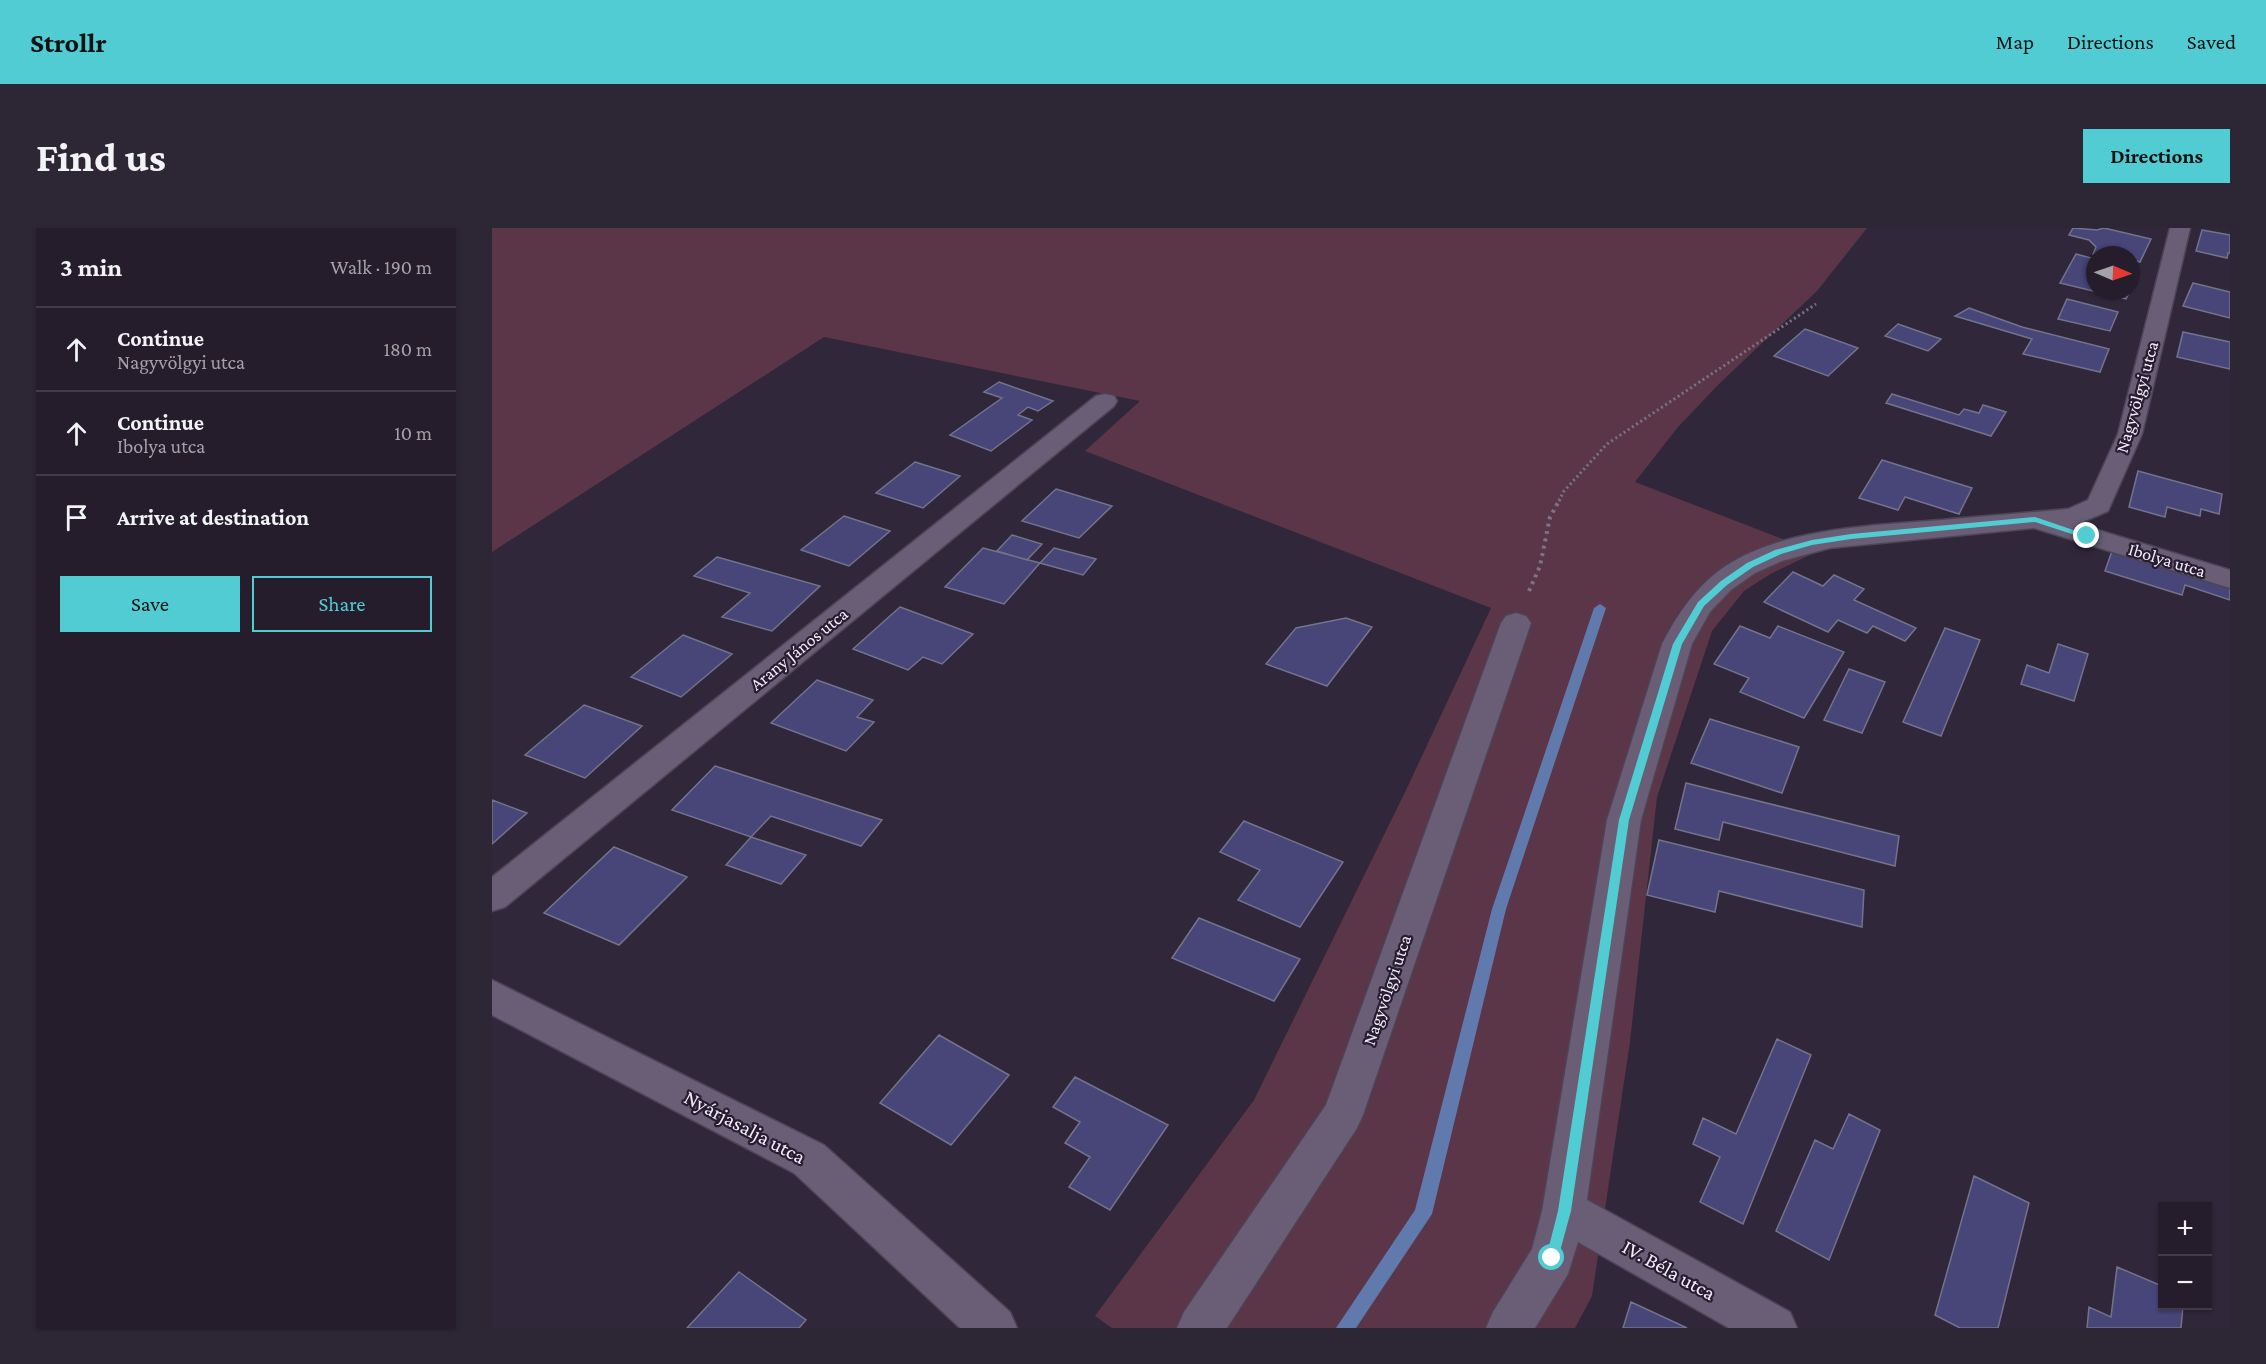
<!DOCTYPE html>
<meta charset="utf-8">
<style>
:root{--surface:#251d2c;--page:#2d2634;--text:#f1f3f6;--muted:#a3a2a9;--line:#423b48;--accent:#51ccd2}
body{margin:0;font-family:"Crimson Pro",serif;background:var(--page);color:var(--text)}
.controls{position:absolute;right:18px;bottom:18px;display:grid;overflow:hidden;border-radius:0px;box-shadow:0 2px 4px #0004}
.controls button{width:54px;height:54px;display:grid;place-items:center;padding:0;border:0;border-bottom:2px solid var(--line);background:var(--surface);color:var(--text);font:30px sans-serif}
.compass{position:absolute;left:1594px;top:18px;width:54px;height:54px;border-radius:50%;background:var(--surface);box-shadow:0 2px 4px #0004;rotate:92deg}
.stop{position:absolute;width:18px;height:18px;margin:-14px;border:4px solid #51ccd2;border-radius:50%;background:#fff}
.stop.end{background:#51ccd2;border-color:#fff;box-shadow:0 2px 6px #0008}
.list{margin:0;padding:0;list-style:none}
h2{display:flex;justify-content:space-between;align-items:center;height:78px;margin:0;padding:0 24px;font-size:26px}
h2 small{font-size:20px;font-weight:400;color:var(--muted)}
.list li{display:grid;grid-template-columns:39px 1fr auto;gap:18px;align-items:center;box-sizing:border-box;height:84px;padding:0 24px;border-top:2px solid var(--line)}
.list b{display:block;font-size:22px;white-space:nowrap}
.list p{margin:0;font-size:20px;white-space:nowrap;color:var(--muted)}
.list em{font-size:20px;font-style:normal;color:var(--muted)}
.actions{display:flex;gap:12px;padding:18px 24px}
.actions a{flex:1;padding:14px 0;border:2px solid var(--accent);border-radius:0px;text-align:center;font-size:21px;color:var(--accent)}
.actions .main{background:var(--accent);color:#111}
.icon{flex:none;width:33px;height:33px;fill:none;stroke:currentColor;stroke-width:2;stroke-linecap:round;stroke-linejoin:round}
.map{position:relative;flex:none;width:1738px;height:1100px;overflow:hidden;border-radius:0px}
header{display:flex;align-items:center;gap:36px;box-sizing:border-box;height:84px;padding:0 30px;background:var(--accent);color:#111}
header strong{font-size:28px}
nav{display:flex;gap:33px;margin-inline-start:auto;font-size:21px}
.intro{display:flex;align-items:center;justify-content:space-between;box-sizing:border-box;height:144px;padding:0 36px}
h1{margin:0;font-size:42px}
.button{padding:15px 27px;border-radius:0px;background:var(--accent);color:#111;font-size:21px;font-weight:700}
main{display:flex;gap:36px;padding:0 36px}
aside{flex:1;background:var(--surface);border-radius:0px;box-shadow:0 2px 4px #0004}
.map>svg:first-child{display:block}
</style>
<header>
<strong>Strollr</strong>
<nav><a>Map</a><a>Directions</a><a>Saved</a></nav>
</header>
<div class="intro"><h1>Find us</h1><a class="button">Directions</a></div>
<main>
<aside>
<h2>3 min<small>Walk · 190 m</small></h2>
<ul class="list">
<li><svg class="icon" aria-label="ahead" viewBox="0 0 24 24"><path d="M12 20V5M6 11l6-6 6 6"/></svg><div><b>Continue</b><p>Nagyvölgyi utca</p></div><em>180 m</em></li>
<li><svg class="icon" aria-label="ahead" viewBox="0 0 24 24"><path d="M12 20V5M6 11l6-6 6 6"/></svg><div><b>Continue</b><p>Ibolya utca</p></div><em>10 m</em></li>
<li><svg class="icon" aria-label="arrive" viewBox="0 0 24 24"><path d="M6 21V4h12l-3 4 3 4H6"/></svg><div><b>Arrive at destination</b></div></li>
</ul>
<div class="actions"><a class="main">Save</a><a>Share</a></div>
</aside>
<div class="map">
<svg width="1738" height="1100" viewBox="0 0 1738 1100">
<rect width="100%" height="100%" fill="#31273b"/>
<path fill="#5b3548" d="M0,0H1375L1325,63L1227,156L1186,199L1143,254L1324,324L1280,345L1252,363L1220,403L1165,569L1138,814L1100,1068L1083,1100H620L603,1088L762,872L915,560L999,380L593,223L648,173L332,109L0,324Z"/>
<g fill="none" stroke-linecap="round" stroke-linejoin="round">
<path fill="#617aae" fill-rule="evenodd" d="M1108,376L1114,380L1014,681L940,986L864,1100H844L923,982L1000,681L1102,380Z"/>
</g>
<path fill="#484579" stroke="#73738c" stroke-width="1.5" d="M1581,0L1605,2L1612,0L1659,11L1648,34L1639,31V27L1601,26L1604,19L1597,12L1577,7Z
M1710,2L1738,7V25H1736L1735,30L1704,23Z
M1584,26L1603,31V63H1638L1634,71L1568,55Z
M1701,55L1738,64V90L1691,78Z
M1575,71L1626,84L1618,103L1566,91Z
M1477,80L1530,99L1617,121L1608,144L1531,126L1540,111L1463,88Z
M1406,96L1449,111L1436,123L1393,108Z
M1313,101L1366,120L1336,148L1282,128Z
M1691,104L1738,114V141L1685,129Z
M507,154L561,173L546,183L536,179L526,187L540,192L499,223L458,207L510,170L492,164Z
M1400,166L1467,187L1472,181L1487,185L1491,177L1514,184L1499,208L1394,175Z
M1390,232L1480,260L1467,286L1413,269L1406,282L1367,270Z
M423,234L468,248L431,280L384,265Z
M1646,243L1730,266L1727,286L1709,281L1708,288L1675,279L1673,289L1637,279Z
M564,261L620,278L587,310L530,293Z
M352,288L398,303L357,338L309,322Z
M520,307L550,316L535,332L505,323Z
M491,320L548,335L512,376L453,359Z
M562,320L604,331L591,347L548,335Z
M1620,323L1738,360V372L1693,357L1690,367L1613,343Z
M225,329L328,358L280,403L230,389L258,365L202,348Z
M1301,344L1331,358L1342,347L1372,361L1362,372L1424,400L1413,413L1381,398L1375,405L1346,392L1336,404L1272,374Z
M408,379L481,406L450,436L431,429L416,442L361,421Z
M854,390L880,399L835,458L774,436L804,400Z
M1248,398L1278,410L1286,398L1352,424L1312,490L1248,464L1257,450L1222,436Z
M1453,400L1488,412L1449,508L1411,494Z
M191,407L240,426L189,469L139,449Z
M1566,416L1596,426L1582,473L1529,456L1535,437L1557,445Z
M1357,441L1393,454L1370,505L1332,492Z
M325,452L381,472L365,489L382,494L354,523L279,495Z
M92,477L150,498L93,550L33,527Z
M1218,491L1307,519L1290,565L1199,535Z
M223,538L390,592L369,618L279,588L259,609L180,582Z
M1194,555L1407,608L1403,638L1231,594L1227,612L1183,601Z
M0,572L35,585L0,616Z
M752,593L851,634L808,699L746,672L768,642L728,624Z
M259,609L314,627L289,656L234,637Z
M1167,612L1372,662L1370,699L1227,663L1223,684L1155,667Z
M122,619L195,649L127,717L52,685Z
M707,690L808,731L782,773L680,730Z
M447,807L517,847L459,917L388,875Z
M1285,811L1319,827L1251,996L1208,974L1228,929L1201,916L1211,890L1244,906Z
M583,849L676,897L618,982L577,959L598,929L573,915L588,894L561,879Z
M1357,886L1388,902L1337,1032L1284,1003L1323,912L1341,921Z
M1482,948L1537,975L1506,1100H1468L1443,1087Z
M1625,1039L1670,1058V1078H1691L1689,1100H1595L1597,1079L1619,1089Z
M247,1044L314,1092L307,1100H195Z
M1139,1074L1195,1100H1131Z"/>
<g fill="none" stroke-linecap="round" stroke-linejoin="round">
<g stroke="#4d4456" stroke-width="3">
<path id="minor" d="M1678,0H1698L1650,206L1616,283L1586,296L1738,342V360L1542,300L1338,320L1290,333L1263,345L1239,362L1218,384L1200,416L1149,592L1095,972L1298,1084L1305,1100H1237L1086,1014L1076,1046L1043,1100H994L1001,1084L1040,1021L1050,983L1115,592L1170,416C1183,391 1197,369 1218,350C1275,300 1376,298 1449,292C1491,288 1533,285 1576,281L1596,272L1626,206Z
M613,166L622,168L625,173L622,178L13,679L0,683V649L604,168Z
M1024,385L1034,388L1039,395L871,887L865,900L735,1100H685L692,1084L834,877L1009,395L1014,388Z
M0,752L332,917L518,1084L525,1100H468L302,945L0,787Z"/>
</g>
<path stroke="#7c7385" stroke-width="3" stroke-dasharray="2 3" stroke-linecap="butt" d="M1067,273L1072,263L1115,216L1324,76"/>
<path stroke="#7c7385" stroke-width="4" stroke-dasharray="3 4.5" stroke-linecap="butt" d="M1037,363L1048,338L1058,289L1068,271"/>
<use href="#minor" fill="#695e75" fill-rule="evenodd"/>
</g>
<path fill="#51ccd2" d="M1543,289L1599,308L1595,311L1543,294L1359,311L1320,317L1289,326L1261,339L1235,357L1212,378L1190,416L1137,592L1079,983L1065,1034L1060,1036L1055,1034L1054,1030L1066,983L1127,592L1181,416L1206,374L1229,353L1255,335L1283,322L1320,312L1359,306Z"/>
<g text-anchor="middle" stroke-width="4.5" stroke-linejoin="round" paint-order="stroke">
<g font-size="18" fill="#f2ecfa" stroke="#271d31">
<text transform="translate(1645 169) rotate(-74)" y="6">Nagyvölgyi utca</text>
<text transform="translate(1675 332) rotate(17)" y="6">Ibolya utca</text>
<text transform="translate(307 421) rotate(-39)" y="6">Arany János utca</text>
<text transform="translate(895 762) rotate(-71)" y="6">Nagyvölgyi utca</text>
</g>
<g font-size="21" fill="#f2ecfa" stroke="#271d31">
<text transform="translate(253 899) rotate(28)" y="7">Nyárjasalja utca</text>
<text transform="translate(1177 1042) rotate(29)" y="7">IV. Béla utca</text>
</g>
</g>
</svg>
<div class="controls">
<button>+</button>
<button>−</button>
</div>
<svg class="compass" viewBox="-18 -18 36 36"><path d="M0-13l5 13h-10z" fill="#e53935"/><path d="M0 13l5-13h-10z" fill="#a3a2a9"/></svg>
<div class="stop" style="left:1060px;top:1030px"></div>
<div class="stop end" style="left:1595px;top:308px"></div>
</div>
</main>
